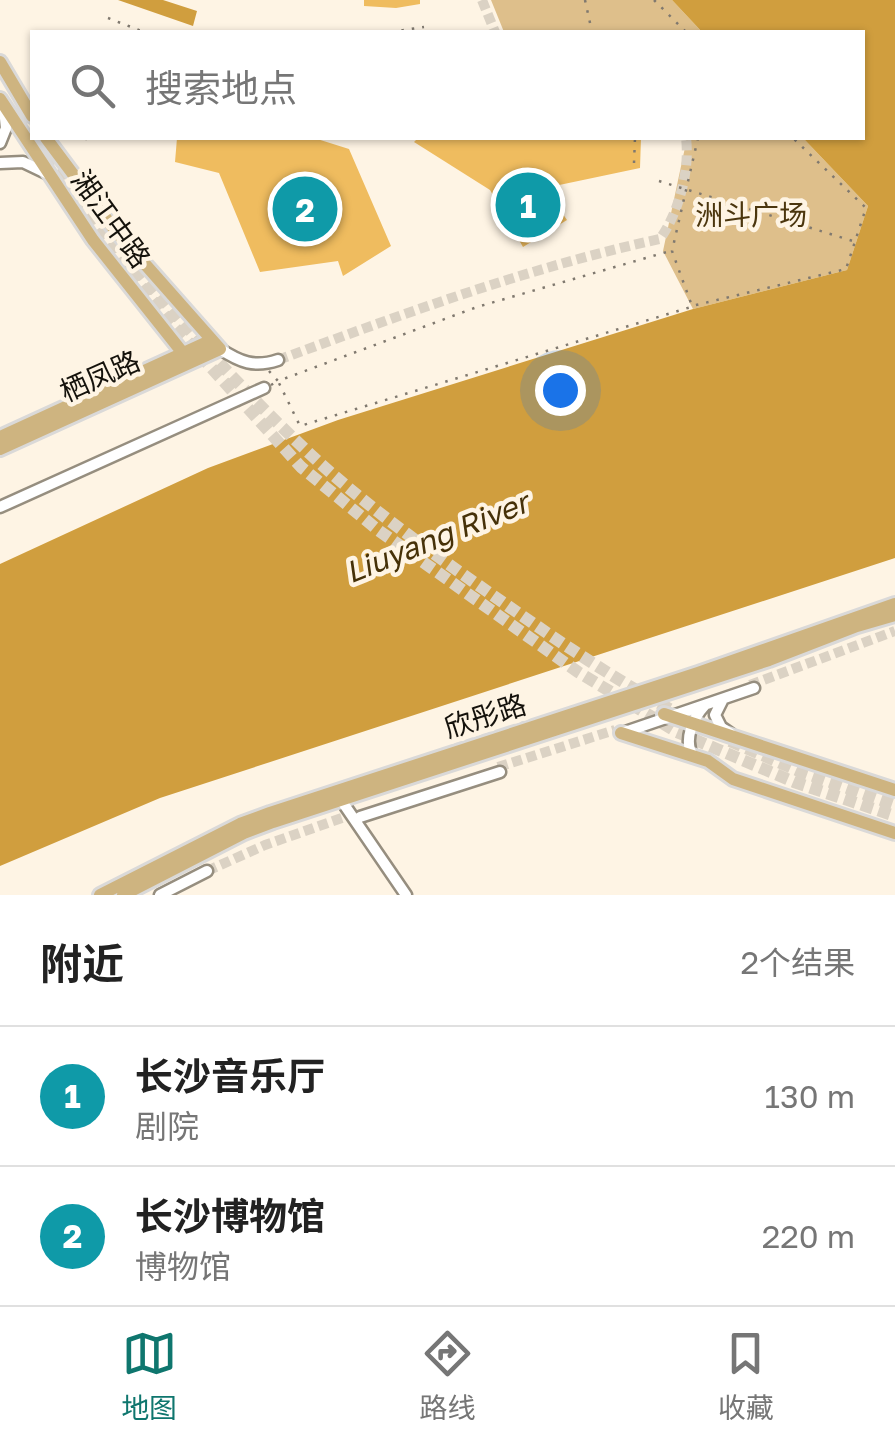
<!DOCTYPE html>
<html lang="zh">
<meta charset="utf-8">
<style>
:root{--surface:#fff;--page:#f6f6f6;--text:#222;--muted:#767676;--line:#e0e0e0;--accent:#0f766e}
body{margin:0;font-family:"Golos Text","Noto Sans SC",sans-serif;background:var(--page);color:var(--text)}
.you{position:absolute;left:560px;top:390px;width:35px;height:35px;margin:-25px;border:8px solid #fff;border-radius:50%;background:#1a73e8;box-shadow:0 0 0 15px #1a73e833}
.badge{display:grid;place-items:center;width:65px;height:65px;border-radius:50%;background:var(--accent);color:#fff;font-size:32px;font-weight:700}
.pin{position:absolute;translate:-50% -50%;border:5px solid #fff;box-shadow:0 2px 10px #0006}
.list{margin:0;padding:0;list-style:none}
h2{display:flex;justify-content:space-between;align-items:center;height:130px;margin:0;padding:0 40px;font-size:42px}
h2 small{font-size:32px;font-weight:400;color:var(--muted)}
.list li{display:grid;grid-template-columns:65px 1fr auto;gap:30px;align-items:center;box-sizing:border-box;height:140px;padding:0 40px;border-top:2px solid var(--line)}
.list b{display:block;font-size:38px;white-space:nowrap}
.list p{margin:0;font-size:32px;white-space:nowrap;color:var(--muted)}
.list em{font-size:32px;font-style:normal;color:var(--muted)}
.icon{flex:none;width:55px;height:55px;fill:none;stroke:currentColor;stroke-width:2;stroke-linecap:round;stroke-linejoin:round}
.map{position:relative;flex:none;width:895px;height:895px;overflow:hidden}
.search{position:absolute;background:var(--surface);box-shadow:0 2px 8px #0004;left:30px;right:30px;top:30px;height:110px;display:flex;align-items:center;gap:25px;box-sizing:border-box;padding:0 35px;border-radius:0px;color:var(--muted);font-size:38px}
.sheet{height:410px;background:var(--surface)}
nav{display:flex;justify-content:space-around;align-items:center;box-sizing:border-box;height:140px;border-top:2px solid var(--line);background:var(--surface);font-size:28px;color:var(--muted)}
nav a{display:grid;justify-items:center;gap:5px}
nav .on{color:var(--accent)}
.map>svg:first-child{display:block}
</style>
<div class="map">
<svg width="895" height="895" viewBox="0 0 895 895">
<rect width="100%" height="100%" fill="#fef4e4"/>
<path fill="#debf8b" d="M491,0H672L702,32H504Z
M687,138H803L868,206L847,270L693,309L663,251Z"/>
<path fill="#d09e3e" d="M118,0H163L197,11L193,26Z
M672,0H895V558L160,798L0,866V564L208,468L338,420L693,309L847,270L868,206L803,138H862V32H702Z"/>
<path fill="#efbc5f" d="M364,0H420V4L396,8L364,6Z
M177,138H314L349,149L391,246L343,276L338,261L260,272L219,173L175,162Z
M418,138H641L640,168L545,188L567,220L523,247L490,190L414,142Z"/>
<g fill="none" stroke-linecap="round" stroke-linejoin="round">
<path stroke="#dbd2c4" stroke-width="10" stroke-dasharray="10 5" stroke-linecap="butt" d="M482,0L495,32
M278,360C403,314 530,267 660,239C679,212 690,170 686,138
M750,685L895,631
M498,767L615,730
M207,871L265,845L359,812"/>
<path stroke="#dbd2c4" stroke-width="12" stroke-dasharray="12 6" stroke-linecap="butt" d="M40,138C117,252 209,359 310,454C370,510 441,559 508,606C564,645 620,683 681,715
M84,217L169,321L301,467L378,530L578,672L677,732L794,782L895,816
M730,741L799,771L895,805"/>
<g stroke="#968e7f" stroke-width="15">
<path id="minor" d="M0,143L6,128L4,109
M0,163L23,162L46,173
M220,349C240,362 254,368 278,360
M0,507L264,388
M722,701L715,715L721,727L731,734
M622,733L754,688
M693,756C683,740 693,718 705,705
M339,797L406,895
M360,817L500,772
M160,895L207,871"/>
</g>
<g stroke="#dad9d8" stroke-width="18">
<path id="major" d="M0,62L32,116
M0,99L93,240L190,362
M0,437L212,340
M0,449L220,349L114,229L46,138
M664,714L895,790
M621,733L708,761L733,779L895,833
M100,895L240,824L270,813L698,673L895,604
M123,895L244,833L273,822L769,660L857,626L895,615"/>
</g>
<path stroke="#80796f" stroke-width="2.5" stroke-dasharray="2.5 8" stroke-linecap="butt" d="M585,0L592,32
M654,0L686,32
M108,18L144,32
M391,32L424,27
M85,138L92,144
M698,138L672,251L692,306L846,269L866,208L793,138
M634,163L635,138
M659,181L853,241
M269,371L278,381L477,307L670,251
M271,385L278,381L300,426L691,307"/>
<use href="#minor" stroke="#fff" stroke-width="10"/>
<use href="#major" stroke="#ceb480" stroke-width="12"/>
</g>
<g text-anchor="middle" stroke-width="9" stroke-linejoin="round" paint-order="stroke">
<g font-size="28" fill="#4b360e" stroke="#fef4e4">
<text x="751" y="225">洲斗广场</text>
</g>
<g font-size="28" fill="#15120c" stroke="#fef4e4">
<text transform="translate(111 219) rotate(54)" y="10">湘江中路</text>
<text transform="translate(100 376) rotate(-24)" y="10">栖凤路</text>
<text transform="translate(485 716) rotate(-18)" y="10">欣彤路</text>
</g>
<g font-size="30" font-style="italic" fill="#463108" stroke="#fef4e4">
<text transform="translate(437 538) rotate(-22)" y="10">Liuyang River</text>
</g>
</g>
</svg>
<div class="you"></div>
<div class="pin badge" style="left:528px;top:205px;background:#0f9aa8">1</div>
<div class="pin badge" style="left:305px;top:209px;background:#0f9aa8">2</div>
<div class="search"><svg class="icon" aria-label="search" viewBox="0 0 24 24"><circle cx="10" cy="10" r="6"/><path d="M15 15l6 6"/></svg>搜索地点</div>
</div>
<section class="sheet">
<h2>附近<small>2个结果</small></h2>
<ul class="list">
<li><span class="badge" style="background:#0f9aa8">1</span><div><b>长沙音乐厅</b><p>剧院</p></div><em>130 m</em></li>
<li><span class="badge" style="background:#0f9aa8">2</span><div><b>长沙博物馆</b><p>博物馆</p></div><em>220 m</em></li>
</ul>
</section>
<nav>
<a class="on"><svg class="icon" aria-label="map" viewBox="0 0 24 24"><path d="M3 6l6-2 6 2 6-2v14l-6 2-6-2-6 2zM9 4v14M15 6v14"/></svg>地图</a>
<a><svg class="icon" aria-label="directions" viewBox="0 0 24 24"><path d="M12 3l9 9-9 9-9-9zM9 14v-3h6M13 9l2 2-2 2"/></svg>路线</a>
<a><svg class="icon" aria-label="saved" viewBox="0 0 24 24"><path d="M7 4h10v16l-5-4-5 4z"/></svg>收藏</a>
</nav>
